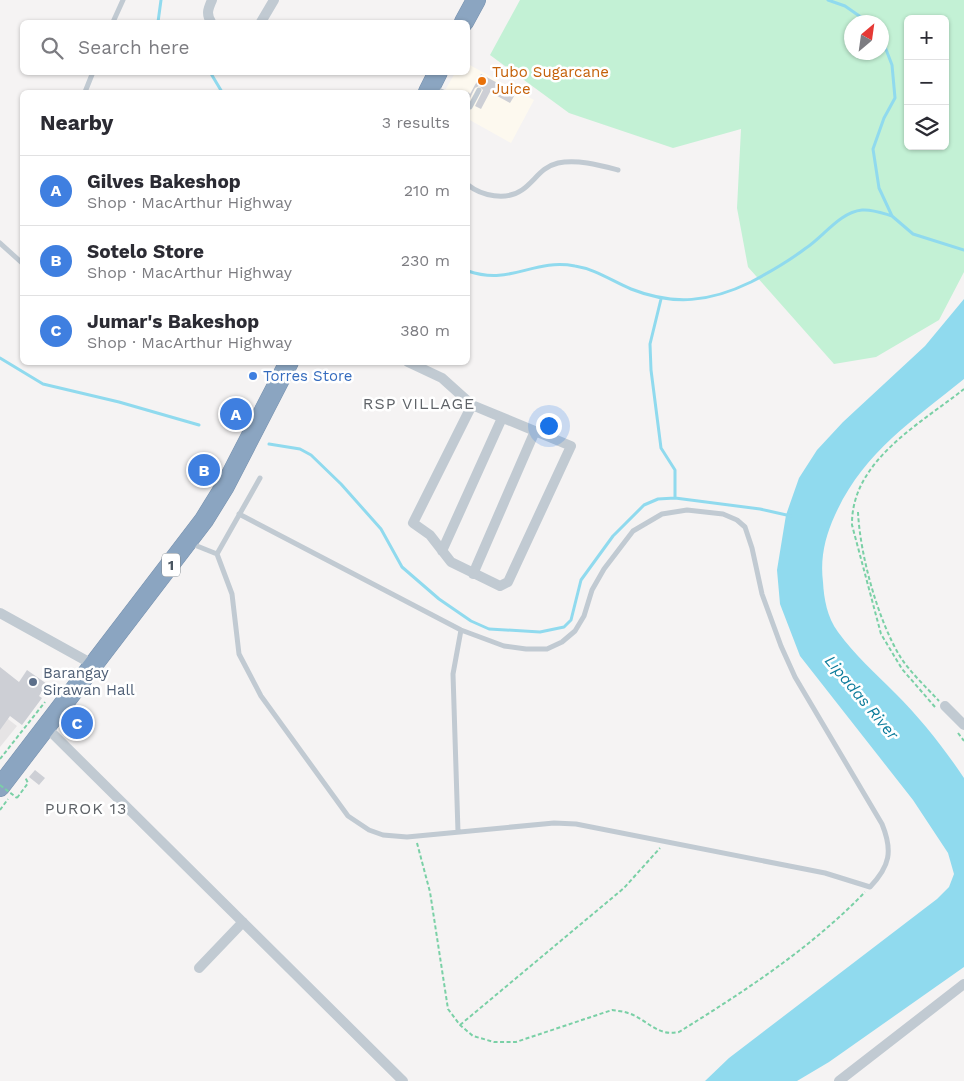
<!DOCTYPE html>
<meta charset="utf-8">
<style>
:root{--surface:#fff;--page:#f2f2f3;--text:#2b2b33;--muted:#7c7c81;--line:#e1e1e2;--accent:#111827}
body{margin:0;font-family:"Work Sans",sans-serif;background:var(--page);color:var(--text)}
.controls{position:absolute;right:15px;top:15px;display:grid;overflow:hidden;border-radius:8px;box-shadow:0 1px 4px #0004}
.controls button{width:45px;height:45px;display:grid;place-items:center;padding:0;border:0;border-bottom:1px solid var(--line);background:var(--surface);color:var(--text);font:25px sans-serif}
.compass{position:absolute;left:844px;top:15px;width:45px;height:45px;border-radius:50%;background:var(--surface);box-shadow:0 1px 4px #0004;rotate:29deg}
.you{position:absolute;left:548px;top:425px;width:18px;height:18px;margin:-12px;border:4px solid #fff;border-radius:50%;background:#1a73e8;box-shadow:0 0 0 8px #1a73e833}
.badge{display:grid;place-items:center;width:32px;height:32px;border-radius:50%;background:var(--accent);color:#fff;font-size:16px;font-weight:700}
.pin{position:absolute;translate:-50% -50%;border:2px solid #fff;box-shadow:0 1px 5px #0006}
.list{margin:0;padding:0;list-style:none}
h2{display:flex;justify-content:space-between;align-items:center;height:65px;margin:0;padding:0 20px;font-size:21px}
h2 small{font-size:16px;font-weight:400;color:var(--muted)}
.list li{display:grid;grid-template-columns:32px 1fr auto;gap:15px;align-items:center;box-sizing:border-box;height:70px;padding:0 20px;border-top:1px solid var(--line)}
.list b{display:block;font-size:19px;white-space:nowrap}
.list p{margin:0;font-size:16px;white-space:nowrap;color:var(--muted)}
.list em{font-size:16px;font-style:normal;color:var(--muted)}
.icon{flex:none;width:28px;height:28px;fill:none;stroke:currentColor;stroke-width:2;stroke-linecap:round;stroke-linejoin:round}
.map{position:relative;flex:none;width:964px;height:1081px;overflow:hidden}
.search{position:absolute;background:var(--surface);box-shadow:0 1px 4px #0004;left:20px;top:20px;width:450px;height:55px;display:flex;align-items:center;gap:12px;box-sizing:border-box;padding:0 18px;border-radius:8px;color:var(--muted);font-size:19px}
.panel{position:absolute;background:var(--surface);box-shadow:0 1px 4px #0004;left:20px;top:90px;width:450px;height:275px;border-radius:8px}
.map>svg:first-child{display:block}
</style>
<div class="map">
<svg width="964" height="1081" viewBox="0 0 964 1081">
<rect width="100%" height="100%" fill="#f5f3f3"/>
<path fill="#fdf9ef" d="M468,64L534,100L511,143L468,119V92H444L455,73L468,72Z"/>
<path fill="#e6e4e5" d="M0,713L17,726L0,747Z"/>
<path fill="#c3f1d5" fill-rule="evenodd" d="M520,0H964V272L939,320L876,357L834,364L748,267L737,208L741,129L673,148L569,113L490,55ZM908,19H945V146H908ZM852,22H882V52H852Z"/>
<path fill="#90daee" d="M964,299V379C912,421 863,453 835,515C825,537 820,558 823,582C824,599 827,617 838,632C855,655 875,673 895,693C921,719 944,748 964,778V967L829,1062L797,1081H705L729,1058L937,899L949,887L954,874L948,853L913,800L800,656L780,604L777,570L786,515L799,478L817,450L843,422L925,346Z"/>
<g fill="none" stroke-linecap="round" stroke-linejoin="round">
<path stroke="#90daee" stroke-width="3" d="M828,0L845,6L868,22
M158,22L161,0
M882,39L892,65L895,98L884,118L873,149L879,188L892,216L913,234L964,250
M210,72L222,92
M468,271C511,286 533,258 575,266C595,269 612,281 631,289C674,306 710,302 751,282C770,272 789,261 806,248C823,237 840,212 862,210C872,209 882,213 892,216
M661,299L650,344L651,370L661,448L675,470V498
M0,358L43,384L119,402L199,425
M269,444L300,449L311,455L341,484L381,529L402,567L439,599L471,621L489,629L540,632L564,627L571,620L581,580L613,536L644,505L658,499L675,498L760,509L791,516"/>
</g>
<path fill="#cdcfd5" d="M481,74L516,93L510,103L490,92L481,109L475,106L483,90L479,86L475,88L468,102V92L470,94Z
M0,667L19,682L27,670L47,684L39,696L42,698L22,725L10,716L0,730Z
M35,770L45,778L39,785L29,777Z"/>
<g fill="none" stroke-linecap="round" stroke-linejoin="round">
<g stroke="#7690ad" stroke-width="20">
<path id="highway" d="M464,22L476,0
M428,92L438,72
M0,787L204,520L225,486L289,362"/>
</g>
<path stroke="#7ad0a6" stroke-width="2" stroke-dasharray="4 2.5" stroke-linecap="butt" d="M858,512C860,555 878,621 901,658C911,673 926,687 939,701
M935,707L902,669L881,634L852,525C851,461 920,424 964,389
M958,733L964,741
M0,759L45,702
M17,798L28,783L25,777
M0,810L8,799
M417,843L430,892L448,1009L460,1025L473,1036L494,1042H516L612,1010C617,1011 623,1011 628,1013C647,1019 657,1037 679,1032C745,991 811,948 865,892
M460,1025L624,888L660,848"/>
<path stroke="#c1cad2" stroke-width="5" d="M113,22L123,0
M434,88L443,92
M85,92L93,72
M468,106L470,107L479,90
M468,185C482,196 506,201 522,190C535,181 541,167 558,163C577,159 599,165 618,170
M0,243L22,263
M192,544L217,554L232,594L239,654L261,696L348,816L369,830L383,835L407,837L554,823L576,824L825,873L870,887C890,866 893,851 882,824L795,677L781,646L762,594L752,548L745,527L737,520L723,514L687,510L662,514L633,531L604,569L592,590L584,616L575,631L562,642L547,649H526L504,646L461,630L239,514
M217,554L260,478
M458,832L453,674L461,630"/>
<path stroke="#c1cad2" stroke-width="10" d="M211,22C206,14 208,9 212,0
M261,22L274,0
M408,362L442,378L472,405L571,446L508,582L500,586L451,562L430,535L413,523L472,405
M442,551L502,418
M473,574L535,431
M0,613L94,665
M945,706L964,725
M46,727L403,1081
M199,968L243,922
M839,1081L964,984"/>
<use href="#highway" stroke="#8ba5c1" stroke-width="19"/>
<path stroke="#7ad0a6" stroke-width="2" stroke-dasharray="4 2.5" stroke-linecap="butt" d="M0,785L17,798"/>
</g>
<circle fill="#e8710a" stroke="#fff" stroke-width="2" cx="482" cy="81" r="5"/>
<circle fill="#3f7fe0" stroke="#fff" stroke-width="2" cx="253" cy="376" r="5"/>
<circle fill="#5c6f8a" stroke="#fff" stroke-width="2" cx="33" cy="682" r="5"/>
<g text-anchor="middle" stroke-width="5" stroke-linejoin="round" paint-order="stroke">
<rect fill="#fff" stroke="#808990" stroke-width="1" x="162" y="553.5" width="18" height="23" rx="4"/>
<g font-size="14" font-weight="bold" fill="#4a5661">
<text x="171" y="570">1</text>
</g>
<g font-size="15" fill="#c56008" stroke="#fff" text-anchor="start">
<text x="492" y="77">Tubo Sugarcane<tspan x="492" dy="17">Juice</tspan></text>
</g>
<g font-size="15" fill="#366cbe" stroke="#fff" text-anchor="start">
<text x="263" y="381">Torres Store</text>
</g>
<g font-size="15" fill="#4e5e75" stroke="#fff" text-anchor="start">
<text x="43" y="678">Barangay<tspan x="43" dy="17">Sirawan Hall</tspan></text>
</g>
<g font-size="16" letter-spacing="1" fill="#5f6368" stroke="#fff">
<text x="419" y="409">RSP VILLAGE</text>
<text x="86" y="814">PUROK 13</text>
</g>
<g font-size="16" font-style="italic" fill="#0c7c9b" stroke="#fff">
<text transform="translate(862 697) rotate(50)" y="6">Lipadas River</text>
</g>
</g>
</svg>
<div class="controls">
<button>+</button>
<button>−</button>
<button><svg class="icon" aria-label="layers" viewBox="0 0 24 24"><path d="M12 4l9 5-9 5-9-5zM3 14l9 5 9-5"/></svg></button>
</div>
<svg class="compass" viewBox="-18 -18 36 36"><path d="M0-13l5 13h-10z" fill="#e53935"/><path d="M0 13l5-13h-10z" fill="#7c7c81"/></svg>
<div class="you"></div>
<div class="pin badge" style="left:236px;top:414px;background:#3f7fe0">A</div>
<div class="pin badge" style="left:204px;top:470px;background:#3f7fe0">B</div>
<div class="pin badge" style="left:77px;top:723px;background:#3f7fe0">C</div>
<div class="search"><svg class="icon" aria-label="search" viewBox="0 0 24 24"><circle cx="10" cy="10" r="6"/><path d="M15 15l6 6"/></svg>Search here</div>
<section class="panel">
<h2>Nearby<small>3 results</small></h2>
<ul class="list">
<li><span class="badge" style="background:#3f7fe0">A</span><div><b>Gilves Bakeshop</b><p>Shop · MacArthur Highway</p></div><em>210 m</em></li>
<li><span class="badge" style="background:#3f7fe0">B</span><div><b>Sotelo Store</b><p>Shop · MacArthur Highway</p></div><em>230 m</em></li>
<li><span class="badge" style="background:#3f7fe0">C</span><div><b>Jumar's Bakeshop</b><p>Shop · MacArthur Highway</p></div><em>380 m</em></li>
</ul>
</section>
</div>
